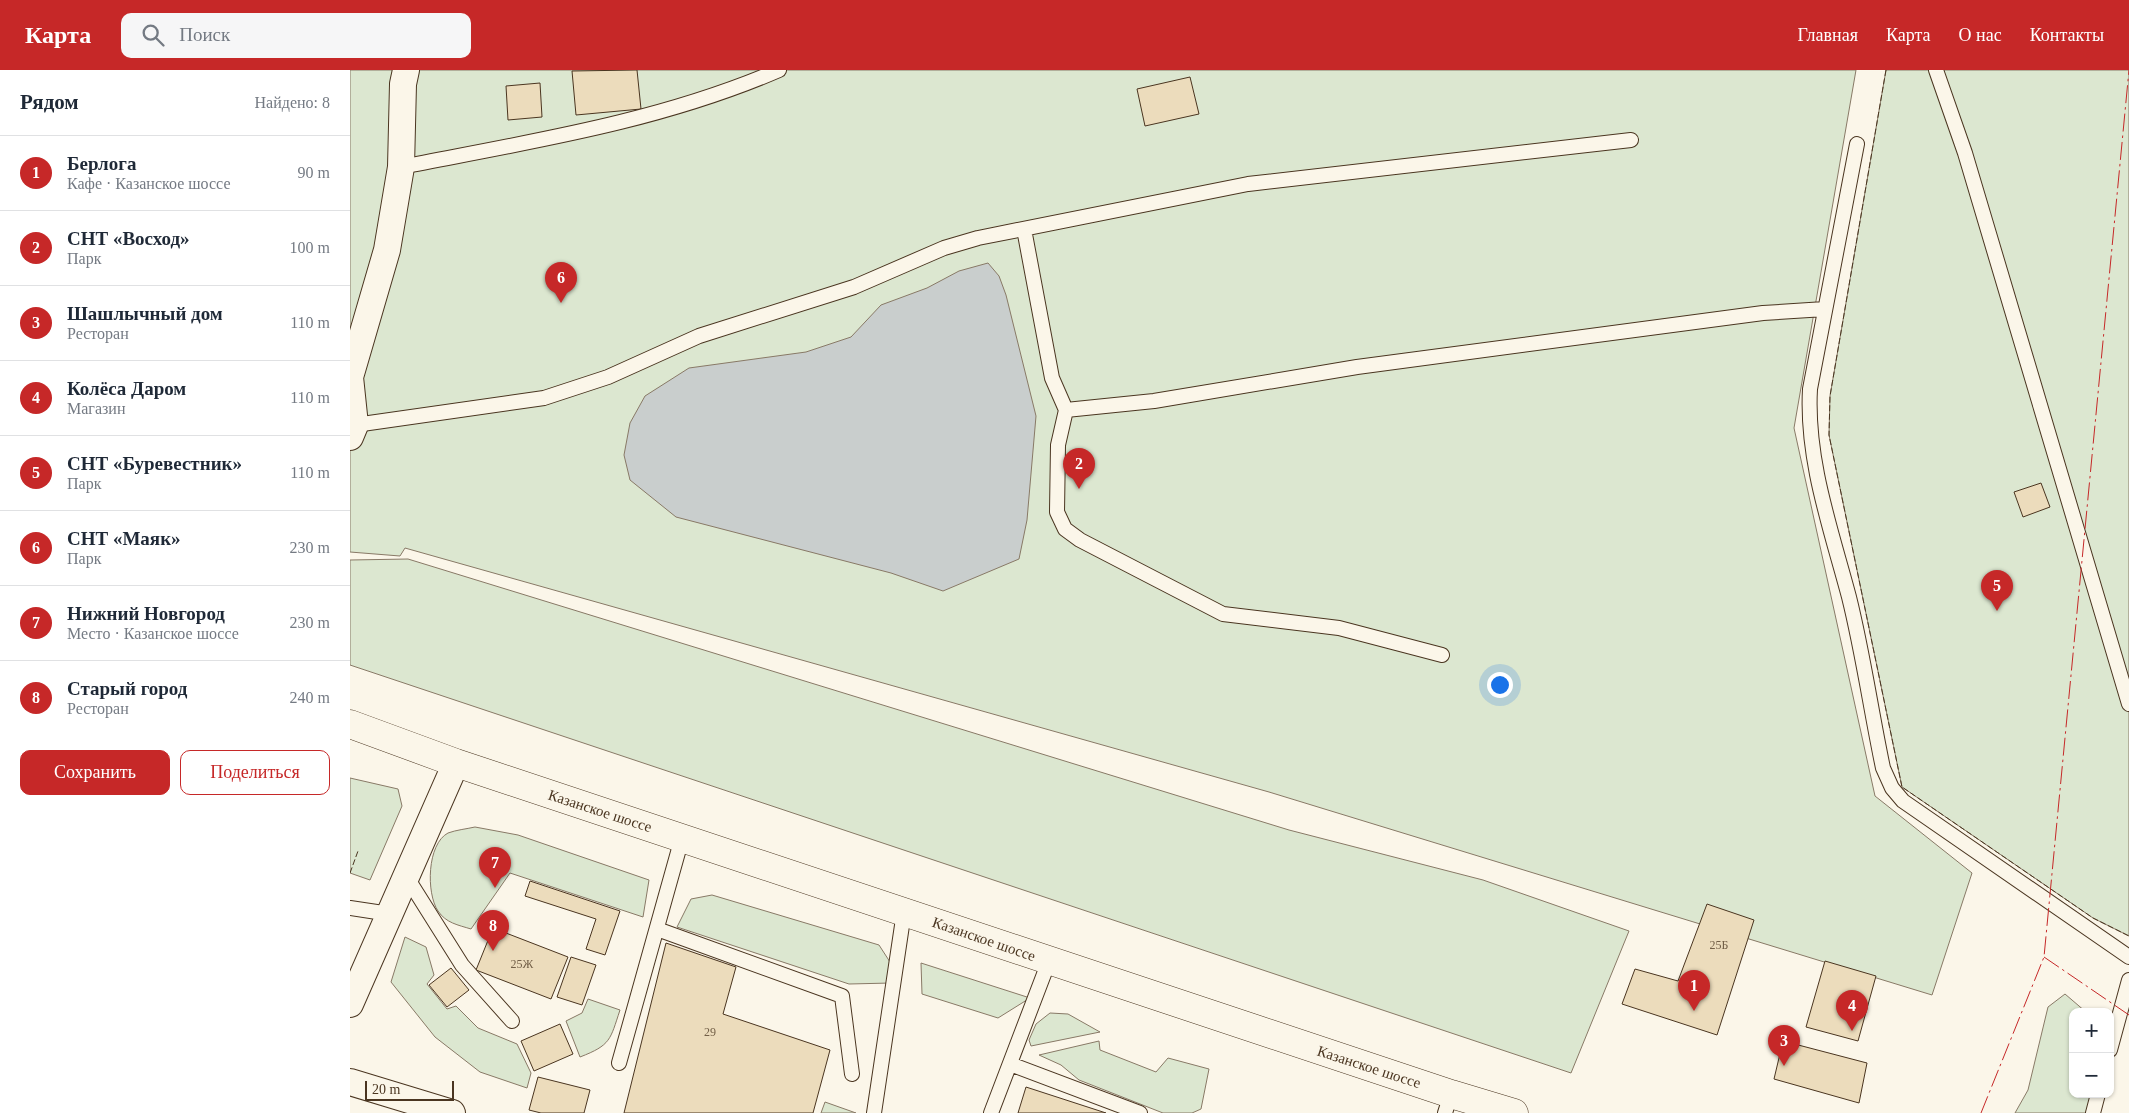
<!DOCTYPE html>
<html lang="ru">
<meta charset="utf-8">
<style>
:root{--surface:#fff;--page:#f6f6f7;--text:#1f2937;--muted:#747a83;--line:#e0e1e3;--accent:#c62828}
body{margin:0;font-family:"Times New Roman",serif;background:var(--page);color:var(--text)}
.controls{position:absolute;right:15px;bottom:15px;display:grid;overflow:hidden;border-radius:10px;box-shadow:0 1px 4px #0004}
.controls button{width:45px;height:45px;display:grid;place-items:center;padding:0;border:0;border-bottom:1px solid var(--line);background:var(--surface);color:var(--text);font:25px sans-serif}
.scale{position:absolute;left:15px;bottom:12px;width:89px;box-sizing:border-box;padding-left:5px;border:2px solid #4a3520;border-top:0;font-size:14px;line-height:18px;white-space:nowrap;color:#4a3520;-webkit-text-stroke:4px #fbf6e9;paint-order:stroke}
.you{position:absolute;left:1149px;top:614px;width:18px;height:18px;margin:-12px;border:4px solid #fff;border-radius:50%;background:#1a73e8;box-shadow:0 0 0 8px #1a73e833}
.badge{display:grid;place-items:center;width:32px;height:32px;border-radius:50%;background:var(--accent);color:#fff;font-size:16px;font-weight:700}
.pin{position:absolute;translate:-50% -41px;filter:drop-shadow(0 1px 2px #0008)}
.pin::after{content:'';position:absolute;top:26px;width:18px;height:15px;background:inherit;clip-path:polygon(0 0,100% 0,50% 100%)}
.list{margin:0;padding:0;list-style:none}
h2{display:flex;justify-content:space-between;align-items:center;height:65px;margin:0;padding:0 20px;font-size:21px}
h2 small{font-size:16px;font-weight:400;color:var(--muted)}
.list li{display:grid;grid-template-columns:32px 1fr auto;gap:15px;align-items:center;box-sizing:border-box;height:75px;padding:0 20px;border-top:1px solid var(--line)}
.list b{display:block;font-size:19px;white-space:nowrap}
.list p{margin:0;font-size:16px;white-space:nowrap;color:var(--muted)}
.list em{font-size:16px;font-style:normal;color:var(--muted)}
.actions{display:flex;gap:10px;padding:15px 20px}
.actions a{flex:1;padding:11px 0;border:1px solid var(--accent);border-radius:10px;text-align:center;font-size:18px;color:var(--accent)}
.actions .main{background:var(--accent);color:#fff}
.icon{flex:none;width:28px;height:28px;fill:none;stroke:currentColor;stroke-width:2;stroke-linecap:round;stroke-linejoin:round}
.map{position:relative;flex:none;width:1779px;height:1043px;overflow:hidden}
header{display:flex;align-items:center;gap:30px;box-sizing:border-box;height:70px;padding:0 25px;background:var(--accent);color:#fff}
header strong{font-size:24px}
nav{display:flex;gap:28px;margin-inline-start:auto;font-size:18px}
.search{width:350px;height:45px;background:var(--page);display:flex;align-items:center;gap:12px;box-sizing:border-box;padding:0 18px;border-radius:10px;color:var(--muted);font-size:19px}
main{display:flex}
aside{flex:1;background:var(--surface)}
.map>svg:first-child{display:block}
</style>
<header>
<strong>Карта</strong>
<div class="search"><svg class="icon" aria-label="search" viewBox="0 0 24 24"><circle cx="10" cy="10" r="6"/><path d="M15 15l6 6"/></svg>Поиск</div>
<nav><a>Главная</a><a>Карта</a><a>О нас</a><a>Контакты</a></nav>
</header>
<main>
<aside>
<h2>Рядом<small>Найдено: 8</small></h2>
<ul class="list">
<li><span class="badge">1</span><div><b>Берлога</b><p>Кафе · Казанское шоссе</p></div><em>90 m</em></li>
<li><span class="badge">2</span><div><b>СНТ «Восход»</b><p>Парк</p></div><em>100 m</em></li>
<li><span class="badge">3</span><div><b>Шашлычный дом</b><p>Ресторан</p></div><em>110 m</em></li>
<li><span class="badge">4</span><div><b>Колёса Даром</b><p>Магазин</p></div><em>110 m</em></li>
<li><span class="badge">5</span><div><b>СНТ «Буревестник»</b><p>Парк</p></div><em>110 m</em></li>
<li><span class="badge">6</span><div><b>СНТ «Маяк»</b><p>Парк</p></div><em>230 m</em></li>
<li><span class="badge">7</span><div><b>Нижний Новгород</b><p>Место · Казанское шоссе</p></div><em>230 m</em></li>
<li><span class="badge">8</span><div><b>Старый город</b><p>Ресторан</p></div><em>240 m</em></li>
</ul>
<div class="actions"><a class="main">Сохранить</a><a>Поделиться</a></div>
</aside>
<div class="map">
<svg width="1779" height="1043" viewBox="0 0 1779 1043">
<rect width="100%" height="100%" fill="#fbf6e9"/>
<path fill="#dce7d0" stroke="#887966" d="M0,0H1506L1444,358L1525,726L1622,803L1582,925L919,722L55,478L50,486L0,482Z
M1536,0H1779V866L1743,848L1552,717L1479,365L1480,326Z
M58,489L939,760L1133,810L1279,861L1221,1003L0,595V490Z
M0,708L48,719L52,736L20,810L0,803Z
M125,757L168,765L299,810L293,847L160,803L121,859C108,855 96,853 88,841C76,823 77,774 98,763C106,760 116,759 125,757Z
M362,825L529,875L540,892L541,913L499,914L327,857L341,829Z
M55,867L76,877L84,905L77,914L97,939L106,936L128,958L167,974L181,1003L177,1018L130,1002L85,967L41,912Z
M571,893L680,928L648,948L572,924Z
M1715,924L1736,942H1723V1024H1749L1736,1043H1665L1678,1020L1698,937Z
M238,929L270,940C260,970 261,975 230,987L216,951L232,943Z
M700,943L718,944L750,962L681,976L679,970L686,954Z
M749,971L750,980L806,1002L818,988L859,999L851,1039L842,1043H813L729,1010L711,995L689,985Z
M475,1032L506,1043H471Z"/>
<path fill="#c9cecd" stroke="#887966" d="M638,193L649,206L656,225L686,346L677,450L669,489L593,521L541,503L326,447L280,410L274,385L280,353L295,326L339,298L456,282L501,267L531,235L577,218L609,201Z"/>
<path fill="#ecdcbc" stroke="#4a3520" d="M287,0L291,39L226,45L222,1Z
M840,7L849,44L795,56L787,19Z
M190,13L192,47L158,50L156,16Z
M1691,413L1700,437L1673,447L1664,422Z
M180,811L270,841L255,885L236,879L246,849L175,826Z
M1357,834L1404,850L1367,965L1272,934L1285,899L1328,911Z
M143,858L218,887L201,929L126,900Z
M316,873L386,897L373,944L480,980L463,1043H274Z
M221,887L246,895L232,935L207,927Z
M1475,891L1526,906L1508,971L1456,957Z
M101,898L119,920L97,937L79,915Z
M210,954L223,984L184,1001L171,971Z
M1433,971L1517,993L1509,1033L1424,1009Z
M188,1007L240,1020L234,1043H191L179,1040Z
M676,1017L756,1043H668Z"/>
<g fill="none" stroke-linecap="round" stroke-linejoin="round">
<g stroke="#4a3520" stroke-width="16">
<path id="service" d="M1586,0L1615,83L1779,634
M1507,74L1460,319C1456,390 1481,459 1499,527C1513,583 1521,641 1533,698L1542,718L1553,731L1779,887
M51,97C178,72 309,52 429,0
M674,159L702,308L716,340L708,375L707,442L715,459L730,470L873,544L989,558L1092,585
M716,340L804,331L1007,297L1413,243L1475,239
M5,355L194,328L258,307L349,266L504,217L594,178L628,168L898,114L1281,70
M56,806L112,895L162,951
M0,838L40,844
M307,859L492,926L502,1004
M1760,980L1779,910
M269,993L332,768
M660,994L790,1043
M524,1043L554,842
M641,1043L699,891
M1095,1043L1101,1024
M1743,1043L1748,1024"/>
</g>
<g stroke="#4a3520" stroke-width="28">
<path id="minor" d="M0,367L5,355L0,307L37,180L51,97L53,14L56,0
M0,934L106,693
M0,1012L102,1043"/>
</g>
<g stroke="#4a3520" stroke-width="29">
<path id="primary" d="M0,654L106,693L1101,1024L1164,1043"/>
</g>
<use href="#service" stroke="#fbf6e9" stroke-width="14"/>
<use href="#minor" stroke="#fbf6e9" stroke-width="26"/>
<use href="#primary" stroke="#fbf6e9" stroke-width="28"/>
<path stroke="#4a3520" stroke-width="1" stroke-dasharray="6 2.5" stroke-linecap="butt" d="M1536,0L1480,326L1479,365L1552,717L1743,848L1779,866
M0,803L8,781"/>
<path stroke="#c62828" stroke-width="1" stroke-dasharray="18 4 2.5 4" stroke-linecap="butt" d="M1694,887L1779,945
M1631,1043L1694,887L1779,0"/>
</g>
<g text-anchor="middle" stroke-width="4" stroke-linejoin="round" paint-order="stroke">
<g font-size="12" fill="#725f47">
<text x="1369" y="879">25Б</text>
<text x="172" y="898">25Ж</text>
<text x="360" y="966">29</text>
</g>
<g font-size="15" fill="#4a3520" stroke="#fbf6e9">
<text transform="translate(250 741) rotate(18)" y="5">Казанское шоссе</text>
<text transform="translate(634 869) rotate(19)" y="5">Казанское шоссе</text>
<text transform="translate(1019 997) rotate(18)" y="5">Казанское шоссе</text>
</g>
</g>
</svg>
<div class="controls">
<button>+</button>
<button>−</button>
</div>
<div class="scale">20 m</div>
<div class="you"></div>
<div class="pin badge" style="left:1344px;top:941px">1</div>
<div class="pin badge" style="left:729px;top:419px">2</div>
<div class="pin badge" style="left:1434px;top:996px">3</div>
<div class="pin badge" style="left:1502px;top:961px">4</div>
<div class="pin badge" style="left:1647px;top:541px">5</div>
<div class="pin badge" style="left:211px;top:233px">6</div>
<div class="pin badge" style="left:145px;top:818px">7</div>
<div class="pin badge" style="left:143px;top:881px">8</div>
</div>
</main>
